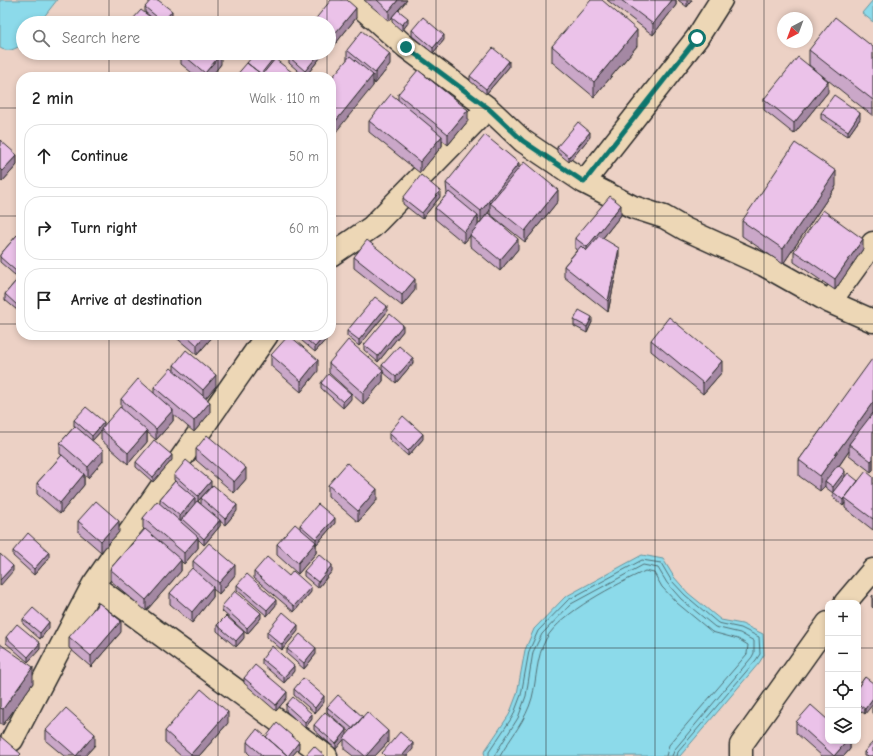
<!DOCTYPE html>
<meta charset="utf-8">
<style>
:root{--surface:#fff;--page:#f6f6f6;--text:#222;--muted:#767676;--line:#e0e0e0}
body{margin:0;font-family:"Comic Neue",sans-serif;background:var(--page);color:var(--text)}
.controls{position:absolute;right:12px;bottom:12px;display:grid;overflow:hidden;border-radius:8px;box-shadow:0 2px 6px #0003}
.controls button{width:36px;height:36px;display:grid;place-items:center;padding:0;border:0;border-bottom:1px solid var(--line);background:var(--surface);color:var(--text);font:20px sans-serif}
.compass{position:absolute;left:777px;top:12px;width:36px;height:36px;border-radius:50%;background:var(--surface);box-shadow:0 2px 6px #0003;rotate:221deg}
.stop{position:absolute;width:12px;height:12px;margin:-9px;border:3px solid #0f766e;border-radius:50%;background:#fff}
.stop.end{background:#0f766e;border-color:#fff;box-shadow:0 1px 4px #0008}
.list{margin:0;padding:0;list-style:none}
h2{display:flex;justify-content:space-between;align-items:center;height:52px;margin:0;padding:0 16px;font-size:17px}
h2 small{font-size:13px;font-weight:400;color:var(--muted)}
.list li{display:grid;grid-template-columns:26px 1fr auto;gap:12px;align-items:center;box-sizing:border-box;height:64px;margin:0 8px 8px;padding:0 8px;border:1px solid var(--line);border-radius:16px}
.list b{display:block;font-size:15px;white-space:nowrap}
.list em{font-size:13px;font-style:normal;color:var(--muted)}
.icon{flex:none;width:22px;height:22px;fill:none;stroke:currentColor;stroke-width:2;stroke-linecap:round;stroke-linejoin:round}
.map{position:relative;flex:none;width:873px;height:756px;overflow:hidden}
.search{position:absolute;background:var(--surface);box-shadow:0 2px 6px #0003;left:16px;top:16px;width:320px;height:44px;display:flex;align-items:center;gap:10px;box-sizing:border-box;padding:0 14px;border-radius:22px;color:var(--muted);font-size:15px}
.panel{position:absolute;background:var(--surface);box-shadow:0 2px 6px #0003;left:16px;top:72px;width:320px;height:268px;border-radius:16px}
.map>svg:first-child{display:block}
</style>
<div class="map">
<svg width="873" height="756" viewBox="0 0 873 756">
<rect width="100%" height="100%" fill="#ecd1c5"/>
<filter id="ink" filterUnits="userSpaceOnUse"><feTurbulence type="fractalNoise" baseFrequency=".025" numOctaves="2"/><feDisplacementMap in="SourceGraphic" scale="8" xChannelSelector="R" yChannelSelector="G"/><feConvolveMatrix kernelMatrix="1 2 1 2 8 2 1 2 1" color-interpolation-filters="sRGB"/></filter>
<g filter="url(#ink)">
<path fill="#8cdaea" stroke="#65949e" d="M0,0H57L39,23H23V44C15,49 8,53 0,48Z
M873,0V22L862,13Z
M642,555L663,559L674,577L688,593L721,620L742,624L763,634L764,655L759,663L680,756H485L484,752L509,715L517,694L525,650L534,629L565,597Z"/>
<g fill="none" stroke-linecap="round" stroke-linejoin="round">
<path stroke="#527177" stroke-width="1" d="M489,756V752L513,716L521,695L529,651L538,631L568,600L642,560L661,563L671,580L685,595L718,623L741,628L759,637L760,654L756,660L678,752L677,756
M494,756L518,718L526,696L533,652L542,634L571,604L643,565L658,568L667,583L681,599L715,627L740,633L754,641V653L752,657L675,749L672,756
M500,756C511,737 526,720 532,698C537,678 536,658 546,639C561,612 617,584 645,571L654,573L662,587L677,603L712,632L738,639L748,645L747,654L669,745L666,756"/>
<g stroke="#2b2b2b" stroke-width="25">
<path id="minor" d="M353,0L406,47L488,108L523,141L584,182L633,207L664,217L685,229L764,265L830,302L873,321
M584,182L697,38L721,0
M331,255L372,227L488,108
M830,302L873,243
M267,335L93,585L326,756
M845,603L873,570
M12,740L93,585
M741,756V745L828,623"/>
</g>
<use href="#minor" stroke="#edd7b6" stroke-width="22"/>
</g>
<path fill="#caa7c8" stroke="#2b2b2b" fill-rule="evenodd" d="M364,0H407L399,10L408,23L402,31L392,22V18L389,21Z
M607,0H676V5L653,35Z
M678,0H692L687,7Z
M145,7L172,17L167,23H158L145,12Z
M356,18L332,48L329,46V23H313V22Z
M133,19L158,23H133Z
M412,30L444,40L433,53L412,36Z
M552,46H637L594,97L552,62Z
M873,47V116L809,65V50Z
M347,50L390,65L375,84L373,81V86L347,60Z
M168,53H176L173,57Z
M181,53L221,64L211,77H197L181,64Z
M292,53H324L305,77L289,63V57Z
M509,67L486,94L470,81V76Z
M828,92L794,134L764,110V99Z
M398,94L468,121L448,145L442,140V146L420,173L369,132V121L398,100Z
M821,113L860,119L848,136L821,119Z
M590,137L569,162L557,152V147Z
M0,140L17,165L2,182L0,180Z
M519,168L558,201L525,242L490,214V210L481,222L518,249L500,271L470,246V236L464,243L435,219V208L447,194L446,183ZM478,219L481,222L478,225Z
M836,186L783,264L742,236V221Z
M440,197L422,219L403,204V198Z
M621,215L603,238L619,259L608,312L564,277V266L577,250L575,249V238Z
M17,235L16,276L0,262V255Z
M863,249L835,290L794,262V251Z
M354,257L415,290L402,306L354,268Z
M21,275V305L17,310L5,300V294Z
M387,312L359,346L347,336V331Z
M574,320L592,322L587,333L574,326Z
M403,331L378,362L364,350V345Z
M173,335H214L197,355Z
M295,335H328V337L315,352Z
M651,340L722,372L703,394L651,351Z
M271,355L318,371L301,392L271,366Z
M873,359V470L871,472L849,455V451L839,466L845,476L858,481L873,477V530L845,508V503L843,506L833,497V493L825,487V486L820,491L799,476V460Z
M329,363L382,369V365L413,363L396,383L383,372V381L363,404L329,373Z
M174,365L216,386L206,398L210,413L194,432L173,414V421L156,440L147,432V442L128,464L101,440V431L92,441L103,461L88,478L84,475V485L60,514L37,494V483L62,455L60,454V443L75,426H74V420L104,426L121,409V399L154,393V387L174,370Z
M321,383L351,399L343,408L321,388Z
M389,433L423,439L408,456L389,439Z
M196,449L246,479L234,493L196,460Z
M172,460L153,482L136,467V462Z
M174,475L211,487L198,501L201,504V498L237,511L225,525L220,521V526L204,545L198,539V548L184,564L181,561V571L146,611L110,580V569L144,529L143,528V518L160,503V499L175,481L174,480Z
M328,485L377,500L358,522L328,496Z
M78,521L119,532L101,552L78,532Z
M335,523L316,545V544V553L298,574L277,555V544L300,528V525Z
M13,551L49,558L34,575L13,556Z
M193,561L235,575L219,594L213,589V597L192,623L170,604V593L193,569Z
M304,571H332L318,588L304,576Z
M254,572L289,576L311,592L294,612L254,578Z
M237,585L276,605L267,616L237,590Z
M873,595V608L872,607V596Z
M222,606L261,618L247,634L222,611Z
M23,619L49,628L40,639L23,624Z
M217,625L244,638L236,647L217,631Z
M298,631L282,650L267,637V632Z
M121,632L91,667L69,648V637Z
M6,637L40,649L28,662L6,643Z
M0,644L33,683L3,725L0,723Z
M287,649L316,654L304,669L287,654Z
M262,659L294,671L284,683L262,664Z
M865,677V714L858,709V687Z
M244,678L287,698L276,711L244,683Z
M294,689L324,702L315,713L294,695Z
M286,705L312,719L305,728L286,711Z
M873,706V714L872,713V708Z
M327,707L388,742L375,756H353L344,749V739L336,749L314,730V725L347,735L350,732L327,712Z
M796,722L850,741V749L844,756H822L796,733Z
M228,723L199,756H181L165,742V731Z
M46,730L95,745L85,756H64L46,741Z
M266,737L299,748L292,756H251L247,752V742Z
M864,752L873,756H864Z"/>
<path fill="#a488a3" stroke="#2b2b2b" d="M398,0H407L392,17V18L389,21V11Z
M672,0H676V5L653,35V24Z
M687,0H692L687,7Z
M356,8V18L332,48V37Z
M172,11V17L167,23H163V22Z
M408,18V23L402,31V25Z
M637,30V46L594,97V82Z
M444,35V40L433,53V48Z
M173,53H176L173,57Z
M320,53H324L305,77V71Z
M221,54V64L211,77H205V73Z
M390,54V65L375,84V73Z
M276,55V60L263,77L260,74Z
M509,61V67L486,94V89Z
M373,75V86L331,138V127Z
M828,81V92L794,134V123Z
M468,110V121L448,145V134Z
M860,113V119L848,136V131Z
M590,132V137L569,162V157Z
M442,136V146L420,173V162Z
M17,155V165L2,182V171Z
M519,163V174L490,203V210L481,222V211Z
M836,171V186L783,264V249Z
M558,190V201L525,242V231Z
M440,191V197L422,219V213Z
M621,205V215L587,258V247Z
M478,216V226L470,235V236L464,243V232Z
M518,239V249L500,271V260Z
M863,239V249L835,290V279Z
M619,248V259L608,312V301Z
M21,265V270L16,276V271Z
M415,279V290L402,306V295Z
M21,300V305L17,310V305Z
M387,306V312L359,346V340Z
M592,317V322L587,333V327Z
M403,325V331L378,362V356Z
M205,335H214L197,355V345Z
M325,335H328V337L315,352V347Z
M413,358V363L396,383V377Z
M318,360V371L301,392V381Z
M722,361V372L703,394V383Z
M383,370V381L363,404V393Z
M216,375V386L203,401V390Z
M351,394V399L343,408V402Z
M210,402V413L194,432V421Z
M873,402V418L849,444V451L827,483L825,481V486L820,491V476Z
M173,410V421L156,440V429Z
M104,422V428L101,429V431L92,441V436Z
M147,431V442L128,464V453Z
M423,434V439L408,456V451Z
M103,450V461L88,478V467Z
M172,455V460L153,482V477Z
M873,459V470L871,472V461Z
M246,468V479L234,493V482Z
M845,471V477L833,493V487Z
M84,474V485L60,514V503Z
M211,481V487L198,501V496Z
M377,489V500L358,522V511Z
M195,498V504L180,522V516Z
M845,498V503L843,506V500Z
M237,505V511L225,525V519Z
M335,518V523L316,545V539Z
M220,520V526L204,545V539Z
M119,521V532L101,552V541Z
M198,537V548L184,564V553Z
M316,542V553L298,574V563Z
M49,552V558L34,575V569Z
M181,560V571L146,611V600Z
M235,565V575L219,594V583Z
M332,565V571L318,588V582Z
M13,566V571L0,586V580Z
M213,587V597L192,623V612Z
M311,587V592L294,612V606Z
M276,600V605L267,616V610Z
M261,613V618L247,634V628Z
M121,621V632L91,667V656Z
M49,622V628L40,639V633Z
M298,625V631L282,650V645Z
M244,632V638L236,647V641Z
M40,643V649L28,662V657Z
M316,648V654L304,669V663Z
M294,666V671L284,683V677Z
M33,667V683L3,725V709Z
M287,692V698L276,711V705Z
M324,696V702L315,713V708Z
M873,698V704L865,714V709Z
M228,712V723L199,756H191V754Z
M312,714V719L305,728V722Z
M347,730V736L336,749V744Z
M388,731V742L375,756H366Z
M95,734V745L85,756H76Z
M847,741H850V749L844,756H834Z
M299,742V748L292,756H287Z
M413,743V749L407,756H402Z"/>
<path fill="#ebc2e9" stroke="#2b2b2b" d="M151,0H158L172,11L163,22L145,7Z
M331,0H347L356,8L332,37L329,35V23H314L313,22Z
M377,0H398L389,11Z
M591,0H602L637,30L594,82L552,46Z
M621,0H672L653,24Z
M141,10L158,23H138L133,19Z
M398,10L408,18L402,25L392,17Z
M271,17L278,23H267Z
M423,17L444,35L433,48L412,30Z
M835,17L873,47V100L809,50Z
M362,31L390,54L375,73L347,50Z
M493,48L509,61L486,89L470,76Z
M181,53H221V54L205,73Z
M255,53H275L276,55L261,74L247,63Z
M292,53H320L305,71L289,57Z
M350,56L373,75L331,127V79Z
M798,57L828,81L794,123L764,99Z
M275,59L297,76V77H265L262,75Z
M247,63L265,77H235Z
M418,70L468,110L448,134L398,94Z
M391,94L442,136L420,162L369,121Z
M834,95L860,113L848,131L821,113Z
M578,122L590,132L569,157L557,147Z
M485,135L519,163L481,211L446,183Z
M0,140L17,155L2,171L0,169Z
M795,143L836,171L783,249L742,221Z
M524,162L558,190L525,231L490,203Z
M421,175L440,191L422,213L403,198Z
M449,192L478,216L464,232L435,208Z
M610,196L621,205L587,247L575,238Z
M823,210L863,239L835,279L794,251Z
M488,213L518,239L500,260L470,235Z
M17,235L21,239V265L16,271L0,257V255Z
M599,236L619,248L608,301L564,266L581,246L586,251Z
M367,240L415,279L402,295L354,257Z
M21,275V300L17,305L5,294Z
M375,297L387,306L359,340L347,331Z
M579,310L592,317L587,327L574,320Z
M390,314L403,325L378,356L364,345Z
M669,317L722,361L703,383L651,340Z
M186,335H205L197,345Z
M289,335L318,360L301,381L271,355Z
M301,335H325L315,347Z
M348,340L383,370L363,393L329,363Z
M399,346L413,358L396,377L382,365Z
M186,350L216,375L203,390L174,365Z
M872,359H873V402L820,476L799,460Z
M171,368L210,402L194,421L154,387Z
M328,374L351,394L343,402L321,383Z
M138,379L173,410L156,429L121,399Z
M86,407L104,422L92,436L74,420Z
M120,407L147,431L128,453L101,429Z
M873,413V459L871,461L849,444Z
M403,416L423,434L408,451L389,433Z
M75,426L103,450L88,467L60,443Z
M207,435L246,468L234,482L196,449Z
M154,440L172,455L153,477L136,462Z
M62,455L84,474L60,503L37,483Z
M186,460L211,481L198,496L174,475Z
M347,463L377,489L358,511L328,485Z
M838,465L845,471L833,487L825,481Z
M866,471L873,477V519L845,498Z
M848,473L858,481L843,500L833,492Z
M175,481L195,498L180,516L160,499Z
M213,485L237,505L225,519L201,498Z
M96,501L119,521L101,541L78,521Z
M157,501L198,537L184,553L143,518Z
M197,501L220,520L204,539L182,519Z
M318,504L335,518L316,539L300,525Z
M295,524L316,542L298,563L277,544Z
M145,529L181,560L146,600L110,569Z
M28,533L49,552L34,569L13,551Z
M209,543L235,565L219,583L193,561Z
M0,554L13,566L0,580Z
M319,554L332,565L318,582L304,571Z
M267,557L289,576L293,571L311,587L294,606L254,572Z
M192,568L213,587L192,612L170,593Z
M247,574L276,600L267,610L237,585Z
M235,591L261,613L247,628L222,606Z
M99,603L121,621L91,656L69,637Z
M33,608L49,622L40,633L23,619Z
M283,612L298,625L282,645L267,632Z
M226,616L244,632L236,641L217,625Z
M17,624L40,643L28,657L6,637Z
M300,634L316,648L304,663L287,649Z
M0,644L33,667L3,709L0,708Z
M272,646L294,666L284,677L262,659Z
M255,665L287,692L276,705L244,678Z
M865,677L873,683V698L865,709L858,704V687Z
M303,678L324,696L315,708L294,689Z
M201,689L228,712L191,754L165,731Z
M338,695L363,717L353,729L327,707Z
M293,697L312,714L305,722L286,705Z
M811,705L828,720V741H847L834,756L796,722Z
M66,708L95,734L76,756L46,730Z
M325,712L347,730L336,744L314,725Z
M367,712L388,731L366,756H365L344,738Z
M277,723L299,742L288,756L266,737Z
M257,729L288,756H263L247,742Z
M400,732L413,743L402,756H385L382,753Z
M0,736L21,754L19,756H0Z
M873,742V756H868L864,752Z
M314,746L325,756H305Z"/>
</g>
<g fill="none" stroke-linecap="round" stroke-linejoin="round" filter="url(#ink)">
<path stroke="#0f766e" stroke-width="5" d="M406,47L488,108L523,141L584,182L697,38"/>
</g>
<path fill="none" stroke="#2b2b2b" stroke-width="1" stroke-opacity="0.55" d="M109,0V23M218,0V23M327,0V23M436,0V756M546,0V756M655,0V756M764,0V756M109,53V77M218,53V77M327,53V77M0,108H21M331,108H873M0,216H21M331,216H873M0,324H21M331,324H873M109,335V756M218,335V756M327,335V756M0,432H873M0,540H873M0,648H828M858,648H873"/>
</svg>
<div class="controls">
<button>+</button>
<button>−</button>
<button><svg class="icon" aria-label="locate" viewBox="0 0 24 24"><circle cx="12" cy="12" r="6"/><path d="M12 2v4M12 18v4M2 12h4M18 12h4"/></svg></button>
<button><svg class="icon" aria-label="layers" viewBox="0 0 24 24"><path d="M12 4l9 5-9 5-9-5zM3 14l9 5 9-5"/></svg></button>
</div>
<svg class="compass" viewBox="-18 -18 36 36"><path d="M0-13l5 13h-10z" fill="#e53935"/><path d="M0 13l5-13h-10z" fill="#767676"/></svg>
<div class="stop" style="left:697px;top:38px"></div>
<div class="stop end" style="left:406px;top:47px"></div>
<div class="search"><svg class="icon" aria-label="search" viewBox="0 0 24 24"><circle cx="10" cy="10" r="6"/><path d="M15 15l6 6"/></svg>Search here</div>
<section class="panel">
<h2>2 min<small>Walk · 110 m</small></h2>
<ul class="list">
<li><svg class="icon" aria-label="ahead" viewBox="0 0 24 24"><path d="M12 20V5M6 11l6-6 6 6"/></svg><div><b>Continue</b></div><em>50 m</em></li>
<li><svg class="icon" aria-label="right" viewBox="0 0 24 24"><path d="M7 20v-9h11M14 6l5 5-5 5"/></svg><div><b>Turn right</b></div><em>60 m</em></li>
<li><svg class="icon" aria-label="arrive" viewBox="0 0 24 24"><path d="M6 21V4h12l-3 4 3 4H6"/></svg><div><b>Arrive at destination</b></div></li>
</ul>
</section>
</div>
